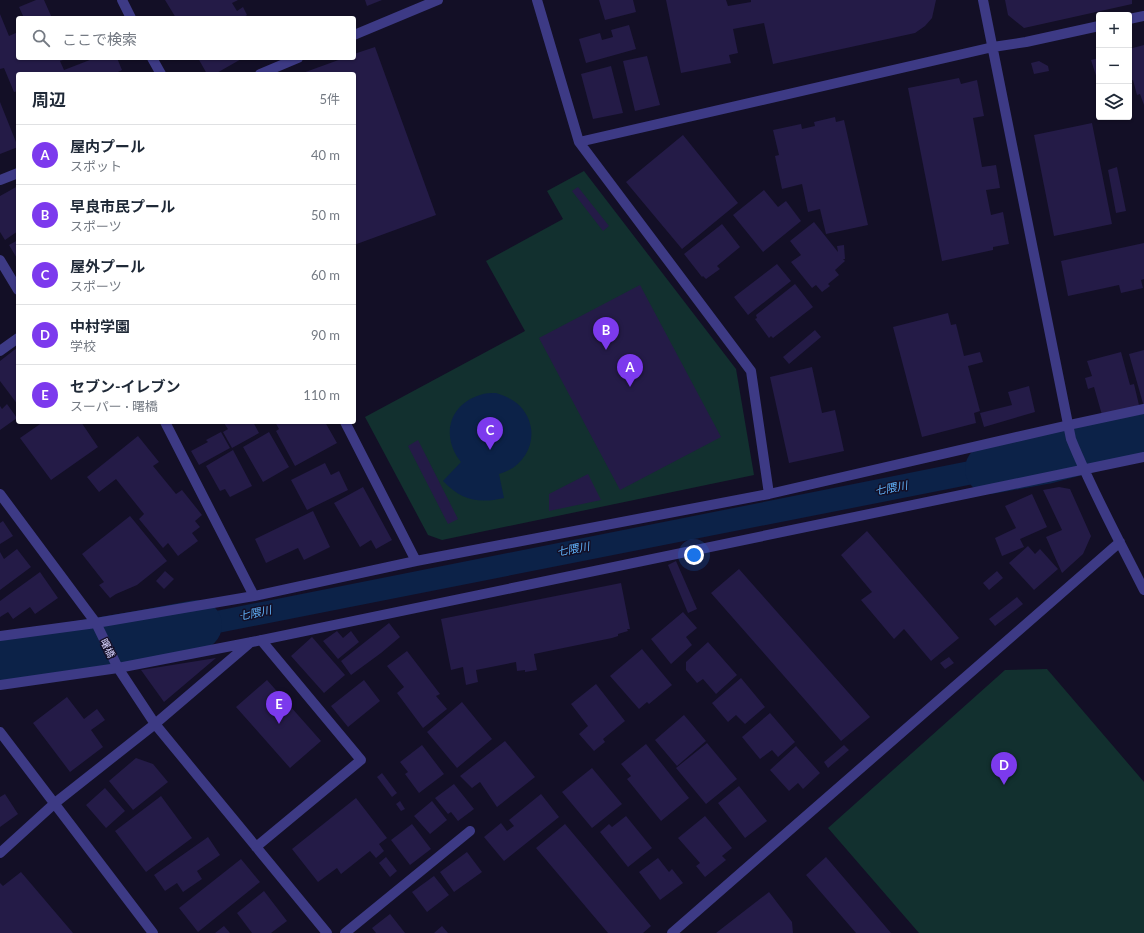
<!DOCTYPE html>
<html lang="ja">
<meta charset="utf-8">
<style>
:root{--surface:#fff;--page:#f2f2f3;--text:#1f2937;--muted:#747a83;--line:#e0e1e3;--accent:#7c3aed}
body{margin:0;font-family:Lato,"Noto Sans JP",sans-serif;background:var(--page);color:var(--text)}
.controls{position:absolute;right:12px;top:12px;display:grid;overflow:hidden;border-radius:4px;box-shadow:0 1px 3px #0004}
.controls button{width:36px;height:36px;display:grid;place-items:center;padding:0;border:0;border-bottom:1px solid var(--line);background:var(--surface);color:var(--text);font:20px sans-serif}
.you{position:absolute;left:694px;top:555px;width:14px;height:14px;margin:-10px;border:3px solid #fff;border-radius:50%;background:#1a73e8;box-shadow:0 0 0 6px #1a73e833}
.badge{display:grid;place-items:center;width:26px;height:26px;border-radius:50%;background:var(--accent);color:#fff;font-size:13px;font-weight:700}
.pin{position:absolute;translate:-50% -33px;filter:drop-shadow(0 1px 2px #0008)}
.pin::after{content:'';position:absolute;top:21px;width:14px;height:12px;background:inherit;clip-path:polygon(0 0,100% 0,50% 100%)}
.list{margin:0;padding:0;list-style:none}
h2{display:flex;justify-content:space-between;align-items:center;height:52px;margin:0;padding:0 16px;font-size:17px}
h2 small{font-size:13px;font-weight:400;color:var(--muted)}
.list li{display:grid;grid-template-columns:26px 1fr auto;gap:12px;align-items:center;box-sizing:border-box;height:60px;padding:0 16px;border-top:1px solid var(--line)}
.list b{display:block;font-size:15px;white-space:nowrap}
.list p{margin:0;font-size:13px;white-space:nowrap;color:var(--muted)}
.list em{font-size:13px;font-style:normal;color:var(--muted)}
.icon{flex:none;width:22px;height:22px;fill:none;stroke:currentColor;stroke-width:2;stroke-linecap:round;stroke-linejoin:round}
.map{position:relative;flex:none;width:1144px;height:933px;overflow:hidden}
.search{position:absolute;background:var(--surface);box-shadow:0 1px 3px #0004;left:16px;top:16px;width:340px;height:44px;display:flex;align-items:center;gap:10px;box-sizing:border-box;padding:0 14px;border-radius:4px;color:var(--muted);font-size:15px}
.panel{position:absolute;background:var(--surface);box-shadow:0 1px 3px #0004;left:16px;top:72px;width:340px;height:352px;border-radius:4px}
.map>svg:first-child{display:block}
</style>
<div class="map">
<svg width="1144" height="933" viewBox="0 0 1144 933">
<rect width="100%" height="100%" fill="#130f26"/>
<path fill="#12302f" d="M584,171L736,369L754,475L442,540L428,535L365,417L525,331L486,261L563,219L547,191Z
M1047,669L1144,782V933H919L828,828L1005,670Z"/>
<path fill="#0c2248" d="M496,393C505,396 513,399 520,406C543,431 529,466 499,474L504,498C478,504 461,500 443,481L461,462C441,437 448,405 480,395C485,393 491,393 496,393Z
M1144,422V447L1097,457L1093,433Z
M1055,444L1060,467L132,650L126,629Z
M75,635L86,654L0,673V647Z"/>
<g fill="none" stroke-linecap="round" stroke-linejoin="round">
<path stroke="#0c2248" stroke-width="50" d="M990,469L1045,459L1144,433
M0,659L144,635L197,625"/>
</g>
<path fill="#241b47" d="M36,0H44L52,18H24L19,7Z
M165,0H238L232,3L237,11L243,7L247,15L243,18H176Z
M365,0H382L367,6Z
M599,0H633L636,12L605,20Z
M666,0H726L728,6L751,2V0H936L932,18L925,26L915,33L773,64L764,23L733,29L738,53L729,55L731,63L681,73Z
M1005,0H1132V4L1024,28L1008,15Z
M0,14L9,36L18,32V42L16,43L18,48V58H69L60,61L64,70L95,58H117L122,70L116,73V74H18V91L14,92L4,68L0,69Z
M629,25L636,49L586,63L579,39L600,33L602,40L613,37L611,30Z
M1144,45V105L1140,94L1137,95L1133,80L1129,81V49Z
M375,47L436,215L354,245V74H300L344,58H354V54Z
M647,56L660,105L635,111L623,61Z
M198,58H243L215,74H207Z
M1099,58V85L1091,60Z
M1039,61L1048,66L1049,71L1034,74L1031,63Z
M611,66L623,113L593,119L581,74Z
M959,78L961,84L977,80L984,116L973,118L982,167L996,165L1000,188L986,190L991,215L1003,212L1009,244L993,247V250L942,261L908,88Z
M0,102L18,147L0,154Z
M835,117L836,122L844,120L868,225L826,234L820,209L808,212L802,184L782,189L775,156L779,155L773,130L801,124L802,129L815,126L814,122Z
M1092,123L1112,224L1054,236L1034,135Z
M683,135L738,203L682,249L626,182Z
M1117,167L1126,211L1116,213L1108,170Z
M18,186V231L5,240L0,232V196Z
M578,187L609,226L603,231L572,191Z
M764,190L778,207L786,201L801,221L763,252L733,215Z
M814,222L838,252L837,246L844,245L845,259H843L845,261L835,270L839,275L828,284L830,286L822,292L816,285L812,288L791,262L801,255L790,241Z
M722,224L740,247L717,266L720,269L706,279L703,276L702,277L684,254Z
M18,240V260L9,245Z
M1144,243V279L1141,280L1143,288L1121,293L1119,285L1068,296L1061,261Z
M777,264L791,281L748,315L734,297Z
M795,284L813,307L773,338L771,336L769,338L755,319L757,318L756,315Z
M640,285L721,437L620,490L539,338Z
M948,313L951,325L956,324L964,356L980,352L983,362L968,366L980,411L974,413L976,423L922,437L893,327Z
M815,330L821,337L789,364L783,357Z
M18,347V405L0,381V361Z
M1144,350V407L1129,354Z
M1121,352L1130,385L1134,384L1139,405L1102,415L1094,387L1088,389L1085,378L1092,376L1087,361Z
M812,367L822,413L835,410L844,451L789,463L770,377Z
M1029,386L1035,412L984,427L980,413L1012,405L1008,392Z
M7,404L17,418L0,430V406L2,409Z
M43,422H81L98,447L51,480L20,438Z
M225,422H253L259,433L232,448L223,432L228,429L224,423Z
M275,422H325L337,443L295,466L276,431L279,429Z
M221,432L230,448L199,465L191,451L208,442L206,440Z
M269,432L289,467L263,482L243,447Z
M138,436L159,462L153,466L176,494L182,490L202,515L195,521L200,527L192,533L198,541L178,556L168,543L163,548L139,519L144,514L116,479L99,492L87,477Z
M418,440L458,519L448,524L408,446Z
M233,450L252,486L230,497L225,489L220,491L206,466Z
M325,463L331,475L339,471L348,490L307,510L291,480Z
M588,474L601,500L549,511V494Z
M363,487L392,540L376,549L371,540L360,547L334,503Z
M1059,487L1070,489L1091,536L1083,554L1062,573L1046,537L1062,530L1043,490Z
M1032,494L1047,527L1020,539L1024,547L1002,556L995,538L1016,528L1005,506Z
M313,511L330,547L304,560L298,548L266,563L255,539Z
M130,516L167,561L137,585L116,594L110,598L99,585L104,582L82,554Z
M3,521L13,536L0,544V523Z
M867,531L959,638L931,661L904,629L894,639L861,600L872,592L841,555Z
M1028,546L1035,554L1040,549L1058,569L1034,590L1009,563Z
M17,549L31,567L0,590V552L4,559Z
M676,561L697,609L688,613L668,565Z
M739,569L870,717L841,741L711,593Z
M165,571L174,579L164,589L156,581Z
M997,571L1003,578L989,590L983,583Z
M40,572L58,598L35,614L30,607L13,619L8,612L0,617V601Z
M621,583L630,629H627L628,631L618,634V636L612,638L534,654L537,670L525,672V670L517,671L516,662L476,670L478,682L466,685L463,667L451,670L441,619Z
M1017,597L1023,604L995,626L989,619Z
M683,612L697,628L686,637L692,645L671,664L651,639Z
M389,623L400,637L381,653L351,675L341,661Z
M337,631L343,638L351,631L359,642L338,659L323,641Z
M312,637L345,675L324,693L291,656Z
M708,642L737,675L716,694L703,679L697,683L686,670V662Z
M642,649L672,685L649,704L647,702L639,709L610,676Z
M407,651L440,694L436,696L447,709L423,728L397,693L404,687L387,666Z
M949,657L954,663L945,669L940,663Z
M216,658L164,702L141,670Z
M741,678L765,707L745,724L736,715L728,722L712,703Z
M267,680L321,741L290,768L236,707Z
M364,680L380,701L348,727L331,706Z
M596,684L625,721L603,739L605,742L594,751L579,734L588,726L571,704Z
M67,697L84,719L97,709L105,720L91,730L103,747L70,772L33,723Z
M462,702L492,739L457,768L427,732Z
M770,713L795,742L778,757L772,750L760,759L742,737Z
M684,715L706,741L677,766L655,740Z
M505,741L535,777L497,807L480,782L472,788L460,776Z
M707,743L737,779L706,804L676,768Z
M646,744L689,798L661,821L627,779L631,776L621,764Z
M422,745L444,774L419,793L405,774L408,772L400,762Z
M844,745L849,750L828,768L824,762Z
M796,746L820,773L803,789L798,783L789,791L770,770Z
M136,758L153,764L168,782L133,810L109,781Z
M592,768L622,804L592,828L562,792Z
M382,773L397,793L392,797L377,777Z
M454,784L474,809L458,821L451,812L448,814L435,798Z
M739,786L767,821L745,838L718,803Z
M105,788L125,811L106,828L86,805Z
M5,794L18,814L0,827V797Z
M541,794L559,817L504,861L484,837L501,823L507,831L514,826L509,820Z
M161,796L192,838L146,872L115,831Z
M356,798L387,838L379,844L384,851L376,858L370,851L341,874L337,868L318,882L292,849Z
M400,801L405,809L401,811L396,804Z
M432,801L447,820L430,834L414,816Z
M626,816L652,848L628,867L600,832L609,824L612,827Z
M705,816L732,848L722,856L726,860L705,877L696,866L700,863L678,838Z
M412,824L431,849L410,865L391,840Z
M565,824L651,926L643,933H608L536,848Z
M208,837L220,855L197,871L202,879L183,892L177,883L165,891L154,875Z
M467,852L482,872L454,892L440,872Z
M386,857L397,871L390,877L379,863Z
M826,857L891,933H856L806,875Z
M658,858L669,872L672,869L683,883L660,900L639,872Z
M241,859L260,882L198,932L179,908Z
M21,872L73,933H0V883L3,886Z
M434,876L449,895L427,912L412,892Z
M264,891L287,921L271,933H252L237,913Z
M769,892L792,922L793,933H716Z
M390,914L405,933H376L372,928Z
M224,926L230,933H215Z
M442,926L448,933H434Z"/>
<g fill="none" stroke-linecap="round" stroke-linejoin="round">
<path stroke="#3d3a85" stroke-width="10" d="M122,0L131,18
M537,0L579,142L751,371L769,494
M983,0L1071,439C1092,491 1119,540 1144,590
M1129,19L1144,16
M354,35L438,0
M152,58L161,74
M260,74L298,58
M579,142L993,47L1026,42L1099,26
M0,180L18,173
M0,260L18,290
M0,351L18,338
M165,422L254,596
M345,422L416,561
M0,494L96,623L118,668L155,724L327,933
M0,636L96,623L254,596L416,561L769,494L1069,425L1144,409
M0,685L118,668L252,642L1144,457
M0,732L153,933
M256,847L361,760L261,640
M0,853L55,803L155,724L251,642
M345,933L470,831
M672,933L1120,542"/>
</g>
<g text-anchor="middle" stroke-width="3" stroke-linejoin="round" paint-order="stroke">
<g font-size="10" fill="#d9d4ff" stroke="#130f26">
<text transform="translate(108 648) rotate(64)" y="4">曙橋</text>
</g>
<g font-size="11" font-style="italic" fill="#62b6ff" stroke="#130f26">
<text transform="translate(891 488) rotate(-11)" y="4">七隈川</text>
<text transform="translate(573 549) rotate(-11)" y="4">七隈川</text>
<text transform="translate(255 613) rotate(-12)" y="4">七隈川</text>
</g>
</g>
</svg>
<div class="controls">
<button>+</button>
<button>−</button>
<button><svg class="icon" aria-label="layers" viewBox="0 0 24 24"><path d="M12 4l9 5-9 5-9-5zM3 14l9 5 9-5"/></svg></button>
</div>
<div class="you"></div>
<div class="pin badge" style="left:630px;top:387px">A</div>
<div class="pin badge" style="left:606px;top:350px">B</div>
<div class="pin badge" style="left:490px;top:450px">C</div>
<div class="pin badge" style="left:1004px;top:785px">D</div>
<div class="pin badge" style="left:279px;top:724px">E</div>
<div class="search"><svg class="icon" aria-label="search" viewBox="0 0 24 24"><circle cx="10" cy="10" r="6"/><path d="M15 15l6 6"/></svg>ここで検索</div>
<section class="panel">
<h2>周辺<small>5件</small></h2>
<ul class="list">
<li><span class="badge">A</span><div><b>屋内プール</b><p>スポット</p></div><em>40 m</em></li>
<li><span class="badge">B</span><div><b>早良市民プール</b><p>スポーツ</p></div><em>50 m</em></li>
<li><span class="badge">C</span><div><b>屋外プール</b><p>スポーツ</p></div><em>60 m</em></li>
<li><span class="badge">D</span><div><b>中村学園</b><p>学校</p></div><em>90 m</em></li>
<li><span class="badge">E</span><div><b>セブン-イレブン</b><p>スーパー · 曙橋</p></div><em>110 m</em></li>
</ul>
</section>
</div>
